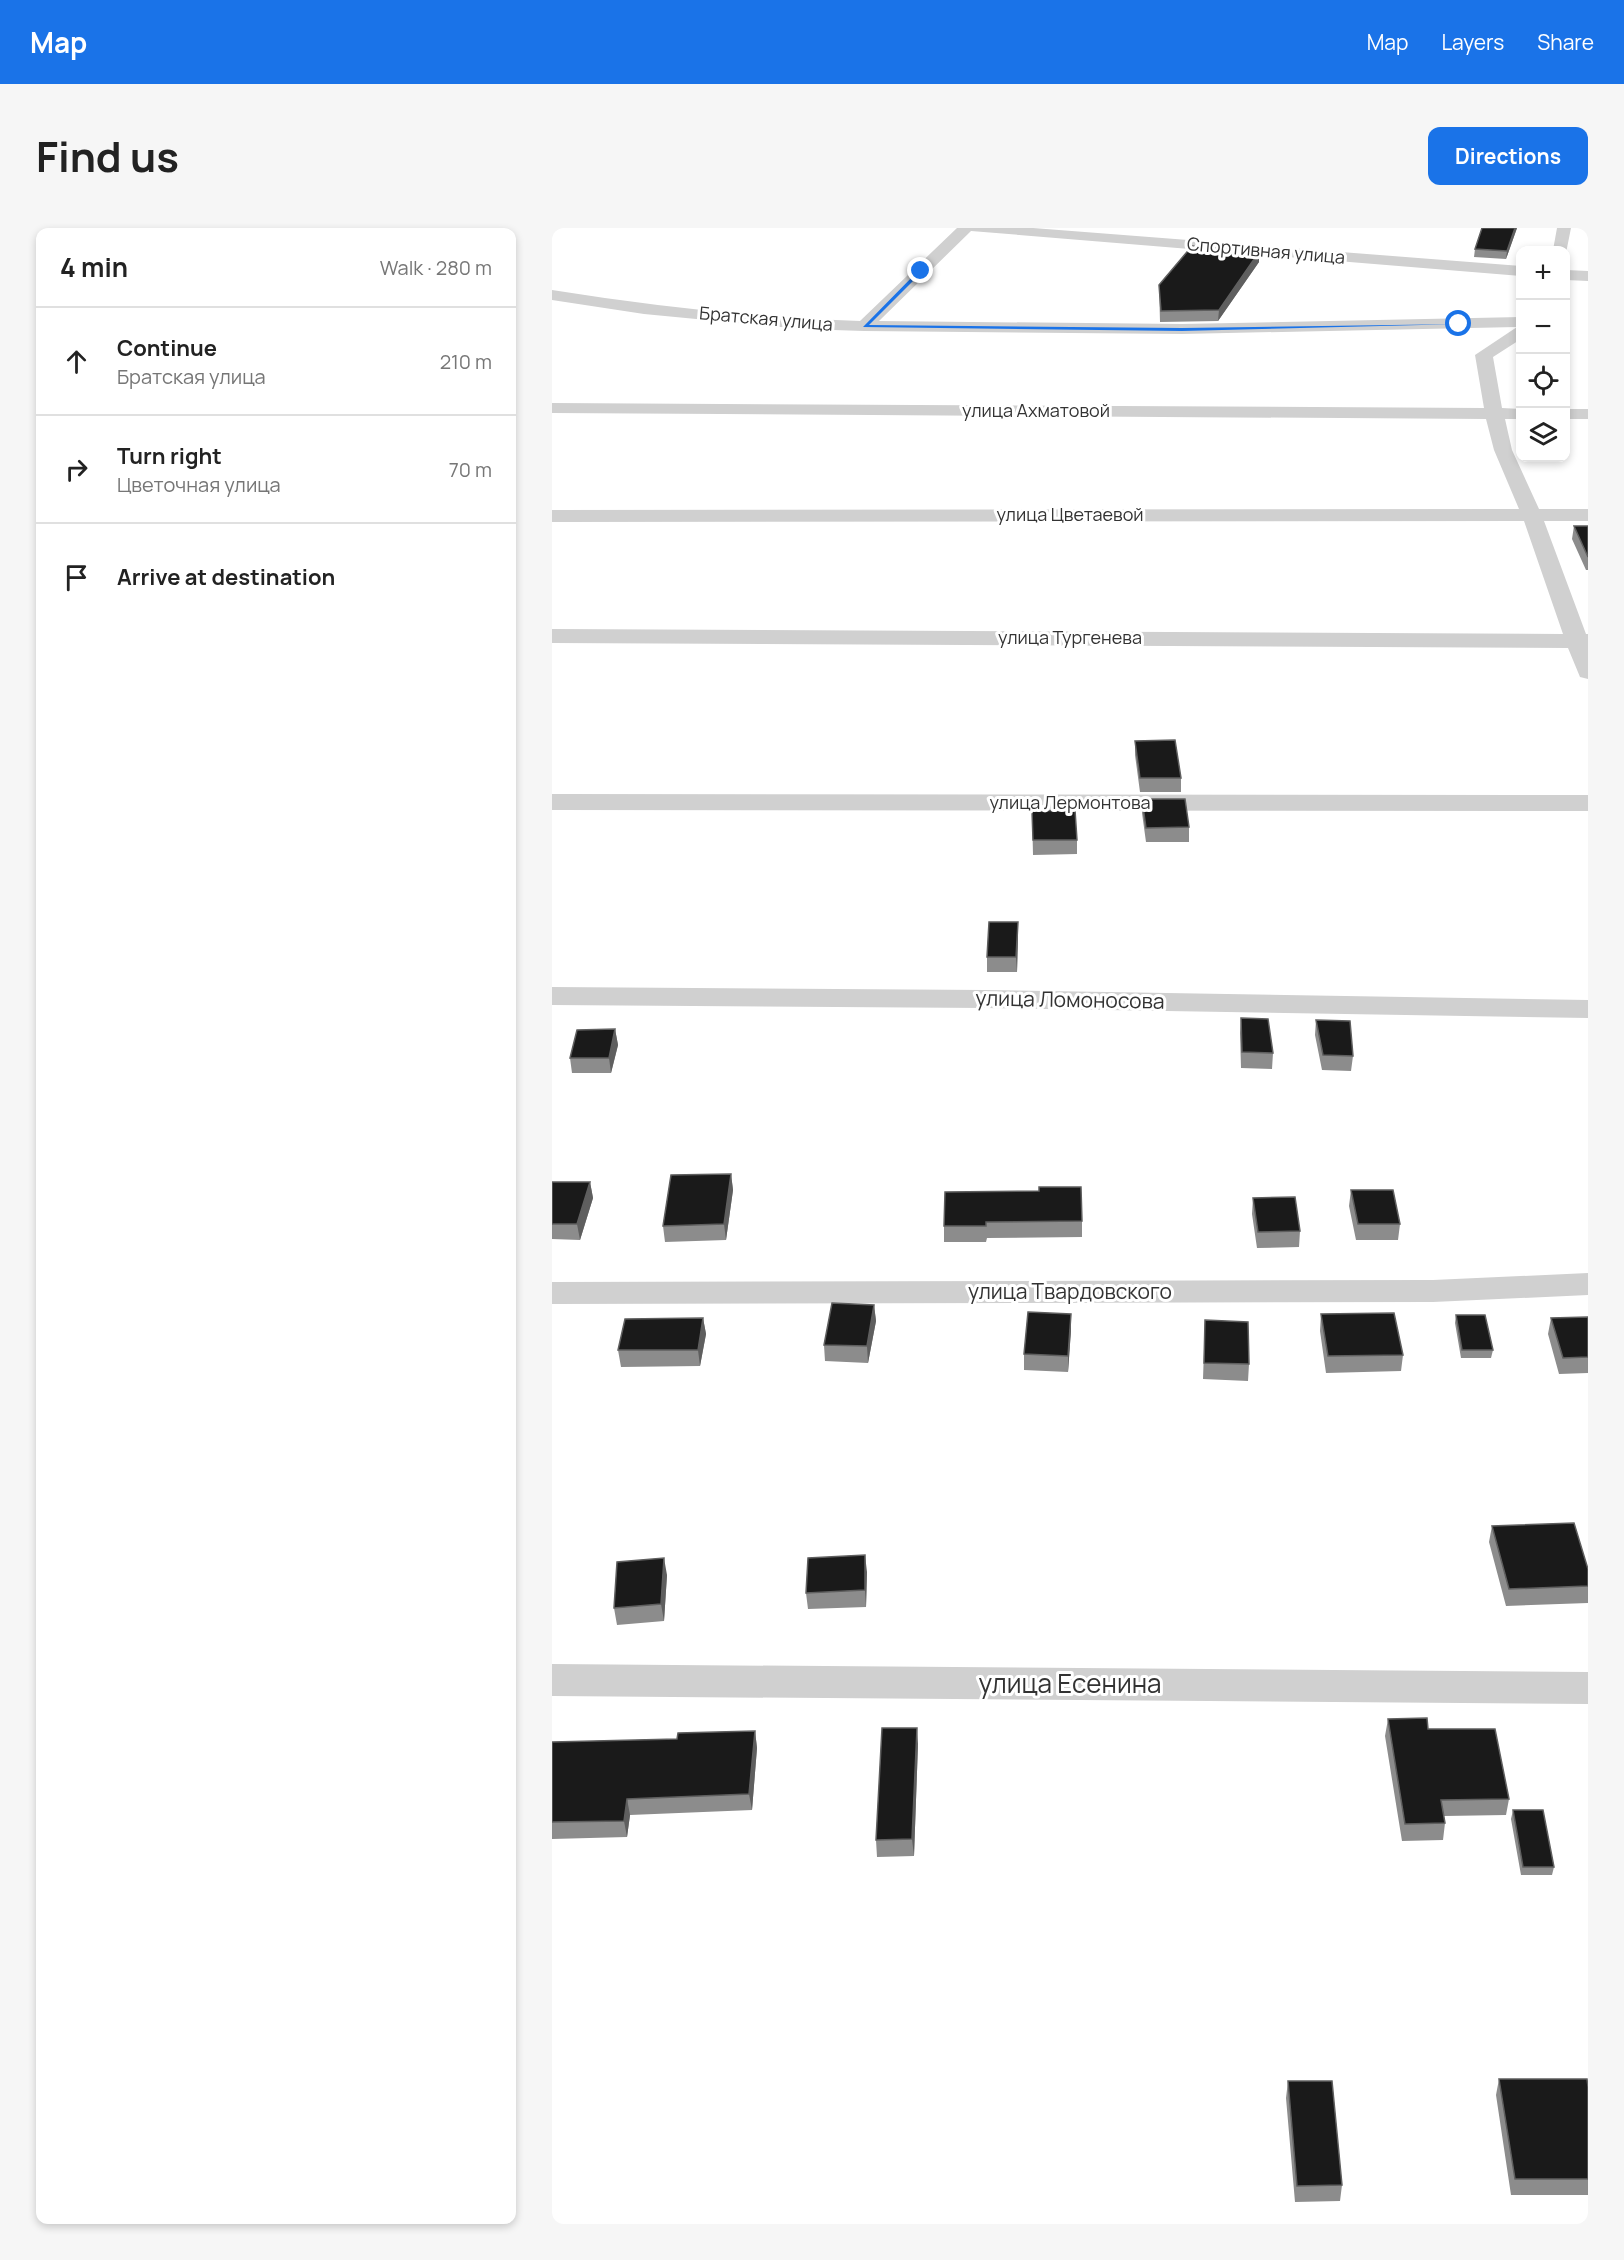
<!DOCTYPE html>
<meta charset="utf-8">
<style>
:root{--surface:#fff;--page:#f6f6f6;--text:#222;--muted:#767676;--line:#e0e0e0;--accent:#1a73e8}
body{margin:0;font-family:Manrope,sans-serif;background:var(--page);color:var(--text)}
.controls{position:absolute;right:18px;top:18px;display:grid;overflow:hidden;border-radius:12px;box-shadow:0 3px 9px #0003}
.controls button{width:54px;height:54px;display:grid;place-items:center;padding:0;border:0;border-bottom:2px solid var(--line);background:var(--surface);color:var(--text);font:30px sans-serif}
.stop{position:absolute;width:18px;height:18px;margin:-14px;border:4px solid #1a73e8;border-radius:50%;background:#fff}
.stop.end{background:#1a73e8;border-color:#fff;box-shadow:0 2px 6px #0008}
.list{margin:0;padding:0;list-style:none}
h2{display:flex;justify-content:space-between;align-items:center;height:78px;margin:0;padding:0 24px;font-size:26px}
h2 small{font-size:20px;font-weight:400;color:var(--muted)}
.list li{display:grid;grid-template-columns:39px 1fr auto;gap:18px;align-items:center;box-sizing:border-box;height:108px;padding:0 24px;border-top:2px solid var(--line)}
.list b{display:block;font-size:22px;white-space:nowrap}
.list p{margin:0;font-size:20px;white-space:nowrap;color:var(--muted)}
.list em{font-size:20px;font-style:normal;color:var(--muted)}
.icon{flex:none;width:33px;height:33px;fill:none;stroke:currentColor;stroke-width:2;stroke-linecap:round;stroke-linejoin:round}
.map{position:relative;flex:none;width:1036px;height:1996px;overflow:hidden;border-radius:12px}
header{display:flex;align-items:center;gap:36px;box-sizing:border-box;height:84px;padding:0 30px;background:var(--accent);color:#fff}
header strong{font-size:28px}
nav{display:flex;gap:33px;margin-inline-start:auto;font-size:21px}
.intro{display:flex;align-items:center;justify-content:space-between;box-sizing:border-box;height:144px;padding:0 36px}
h1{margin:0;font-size:42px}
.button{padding:15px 27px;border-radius:12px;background:var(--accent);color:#fff;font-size:21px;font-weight:700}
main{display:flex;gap:36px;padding:0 36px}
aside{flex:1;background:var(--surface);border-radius:12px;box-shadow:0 3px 9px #0003}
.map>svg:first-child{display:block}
</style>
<header>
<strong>Map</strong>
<nav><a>Map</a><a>Layers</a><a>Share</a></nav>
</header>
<div class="intro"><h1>Find us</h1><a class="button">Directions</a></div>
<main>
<aside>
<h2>4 min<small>Walk · 280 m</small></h2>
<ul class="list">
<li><svg class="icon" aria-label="ahead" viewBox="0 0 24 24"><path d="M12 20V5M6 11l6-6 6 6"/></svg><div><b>Continue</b><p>Братская улица</p></div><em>210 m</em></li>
<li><svg class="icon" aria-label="right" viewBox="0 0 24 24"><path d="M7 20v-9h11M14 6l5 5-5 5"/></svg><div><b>Turn right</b><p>Цветочная улица</p></div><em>70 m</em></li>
<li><svg class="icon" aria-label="arrive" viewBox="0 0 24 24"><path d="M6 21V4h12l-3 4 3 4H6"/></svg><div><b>Arrive at destination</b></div></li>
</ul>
</aside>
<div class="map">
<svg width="1036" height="1996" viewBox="0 0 1036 1996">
<rect width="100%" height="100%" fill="#fff"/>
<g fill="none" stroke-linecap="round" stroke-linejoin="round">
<path fill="#d0d0d0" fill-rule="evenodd" d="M405,0H481L969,38V48L419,3L327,93L630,96L969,89V111L941,129L950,180L969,181V191H953L960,222L987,281H1036V293H992L1034,406H1036V451L1028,449L1016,420L0,415V401L1011,406L972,293L0,294V282L967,281L942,222L934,191L0,185V175L932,180L923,127L965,99L630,106L312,103L250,101L92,86L0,72V62C102,78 205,90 308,93Z
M1005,0H1019L1014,25V22H1001Z
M1014,42L1036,43V53L1014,52Z
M1014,181H1036V191H1014Z
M0,566L1036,567V583L0,582Z
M0,759L432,762L1036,772V790L432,780L0,777Z
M1036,1045V1067L881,1074L0,1076V1054L881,1052Z
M0,1436L1036,1444V1476L0,1468Z"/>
</g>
<path fill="#8c8c8c" d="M965,0L954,31L922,29L923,21Z
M707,24V34L666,93L608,94L607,57Z
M1022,298H1036V342H1034L1020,311Z
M583,513L629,550V564H588L583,527Z
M590,571L637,599V614H594L590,585Z
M480,583L525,612V626L481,627Z
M466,708L465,744H435V729Z
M689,790L721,825L720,841L689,840L688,805Z
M764,792L801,828L799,843L770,842L763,807Z
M63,801L66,817L59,845H20L18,830Z
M179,946L181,962L174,1012L113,1014L111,998Z
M0,954H38L41,970L28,1012L0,1011Z
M799,962L848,996L846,1012H804L797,978Z
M393,964L530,993V1009L435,1010L434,1014H392V998Z
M701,970L748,1003L747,1019L705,1020L700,986Z
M322,1077L324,1093L316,1135L273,1133L272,1117Z
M769,1086L851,1127L849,1143L774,1145L768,1103Z
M904,1087L941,1122L939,1130H909L903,1095Z
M1036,1089V1145L1007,1146L996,1106L999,1090Z
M151,1090L154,1106L148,1138L69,1139L66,1122Z
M653,1092L697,1136L696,1153L651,1151Z
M519,1102L516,1144L472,1142V1126Z
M940,1298L1036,1341V1375L954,1378L937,1314Z
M315,1344L314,1379L256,1381L254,1365Z
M115,1347L112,1393L65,1397L62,1380Z
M836,1491L957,1571L954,1587L892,1588L893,1595L891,1612L850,1613L833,1508Z
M203,1503L205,1520L200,1582L78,1587L75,1609L0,1611V1514L125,1511Z
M366,1516L362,1628L325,1629L324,1612Z
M961,1582L1002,1639L1000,1647H969L959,1591Z
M947,1851L1036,1859V1967H959L944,1867Z
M736,1853L790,1957L788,1973L743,1974L734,1870Z"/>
<path fill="#5f5f5f" d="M963,0H965L954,31L955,23Z
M707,24V34L666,93L667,82Z
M466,694V708L465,744L464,729Z
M63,801L66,817L59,845L57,830Z
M179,946L181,962L174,1012L172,996Z
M38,954L41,970L28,1012L25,996Z
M322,1077L324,1093L316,1135L315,1118Z
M519,1086V1102L516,1144V1128Z
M151,1090L154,1106L148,1138L146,1122Z
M313,1327L315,1344L314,1379L313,1362Z
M112,1330L115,1347L112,1393L109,1376Z
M365,1500L366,1516L362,1628L360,1611Z
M203,1503L205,1520L200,1582L197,1566Z
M75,1571L78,1587L75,1609L72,1593Z"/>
<path fill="#1a1a1a" stroke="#5f5f5f" stroke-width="1.5" d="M930,0H963L955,23L923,21Z
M640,18L707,24L667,82L609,83L607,57Z
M1022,298H1036V329Z
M623,512L629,550H588L583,513Z
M590,571H633L637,599L594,600Z
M523,582L525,612H481L480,583Z
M437,694H466L464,729H435Z
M689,790L716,791L721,825L690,824Z
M764,792L798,793L801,828L771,827Z
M63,801L57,830H18L25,802Z
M179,946L172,996L111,998L119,947Z
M0,954H38L25,996H0Z
M487,959H529L530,993L434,994V998H392L393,964L487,963Z
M799,962H841L848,996H806Z
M743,969L748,1003L706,1004L701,970Z
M280,1075L322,1077L315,1118L272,1117Z
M476,1084L519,1086L516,1128L472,1126Z
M842,1085L851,1127L776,1128L769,1086Z
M904,1087H933L941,1122H910Z
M1036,1089V1129L1011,1130L999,1090Z
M151,1090L146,1122H66L73,1091Z
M653,1092L696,1094L697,1136L652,1135Z
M1022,1295L1036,1341V1358L957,1361L940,1298Z
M313,1327V1362L254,1365L256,1330Z
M112,1330L109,1376L62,1380L65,1334Z
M875,1490L876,1501H943L957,1571L889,1572L893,1595L853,1596L836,1491Z
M330,1500H365L360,1611L324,1612Z
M203,1503L197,1566L75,1571L72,1593L0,1594V1514L125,1511L126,1505Z
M961,1582H991L1002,1639H971Z
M947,1851H1035L1036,1859V1951H963Z
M736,1853H780L790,1957L745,1958Z"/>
<path fill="#1a73e8" d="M367,42L371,43L317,97L630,100L910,96L630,103L311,99Z"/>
<g text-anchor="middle" stroke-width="6" stroke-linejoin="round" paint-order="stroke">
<g font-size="18" fill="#333" stroke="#fff">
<text transform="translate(714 23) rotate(5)" y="6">Спортивная улица</text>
<text transform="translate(214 91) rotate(5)" y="6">Братская улица</text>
<text x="484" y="189">улица Ахматовой</text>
<text x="518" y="293">улица Цветаевой</text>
<text x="518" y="416">улица Тургенева</text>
<text x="518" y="581">улица Лермонтова</text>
</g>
<g font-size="21" fill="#333" stroke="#fff">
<text transform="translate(518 772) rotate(1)" y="7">улица Ломоносова</text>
<text x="518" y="1071">улица Твардовского</text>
</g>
<g font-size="26" fill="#333" stroke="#fff">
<text x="518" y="1465">улица Есенина</text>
</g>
</g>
</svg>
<div class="controls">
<button>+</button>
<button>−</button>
<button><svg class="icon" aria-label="locate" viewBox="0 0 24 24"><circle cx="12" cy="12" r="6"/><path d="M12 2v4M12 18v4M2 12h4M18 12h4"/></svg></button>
<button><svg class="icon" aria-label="layers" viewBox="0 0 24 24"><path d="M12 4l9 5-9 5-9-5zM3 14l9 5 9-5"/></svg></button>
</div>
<div class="stop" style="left:907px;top:96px"></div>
<div class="stop end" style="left:369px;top:43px"></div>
</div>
</main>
